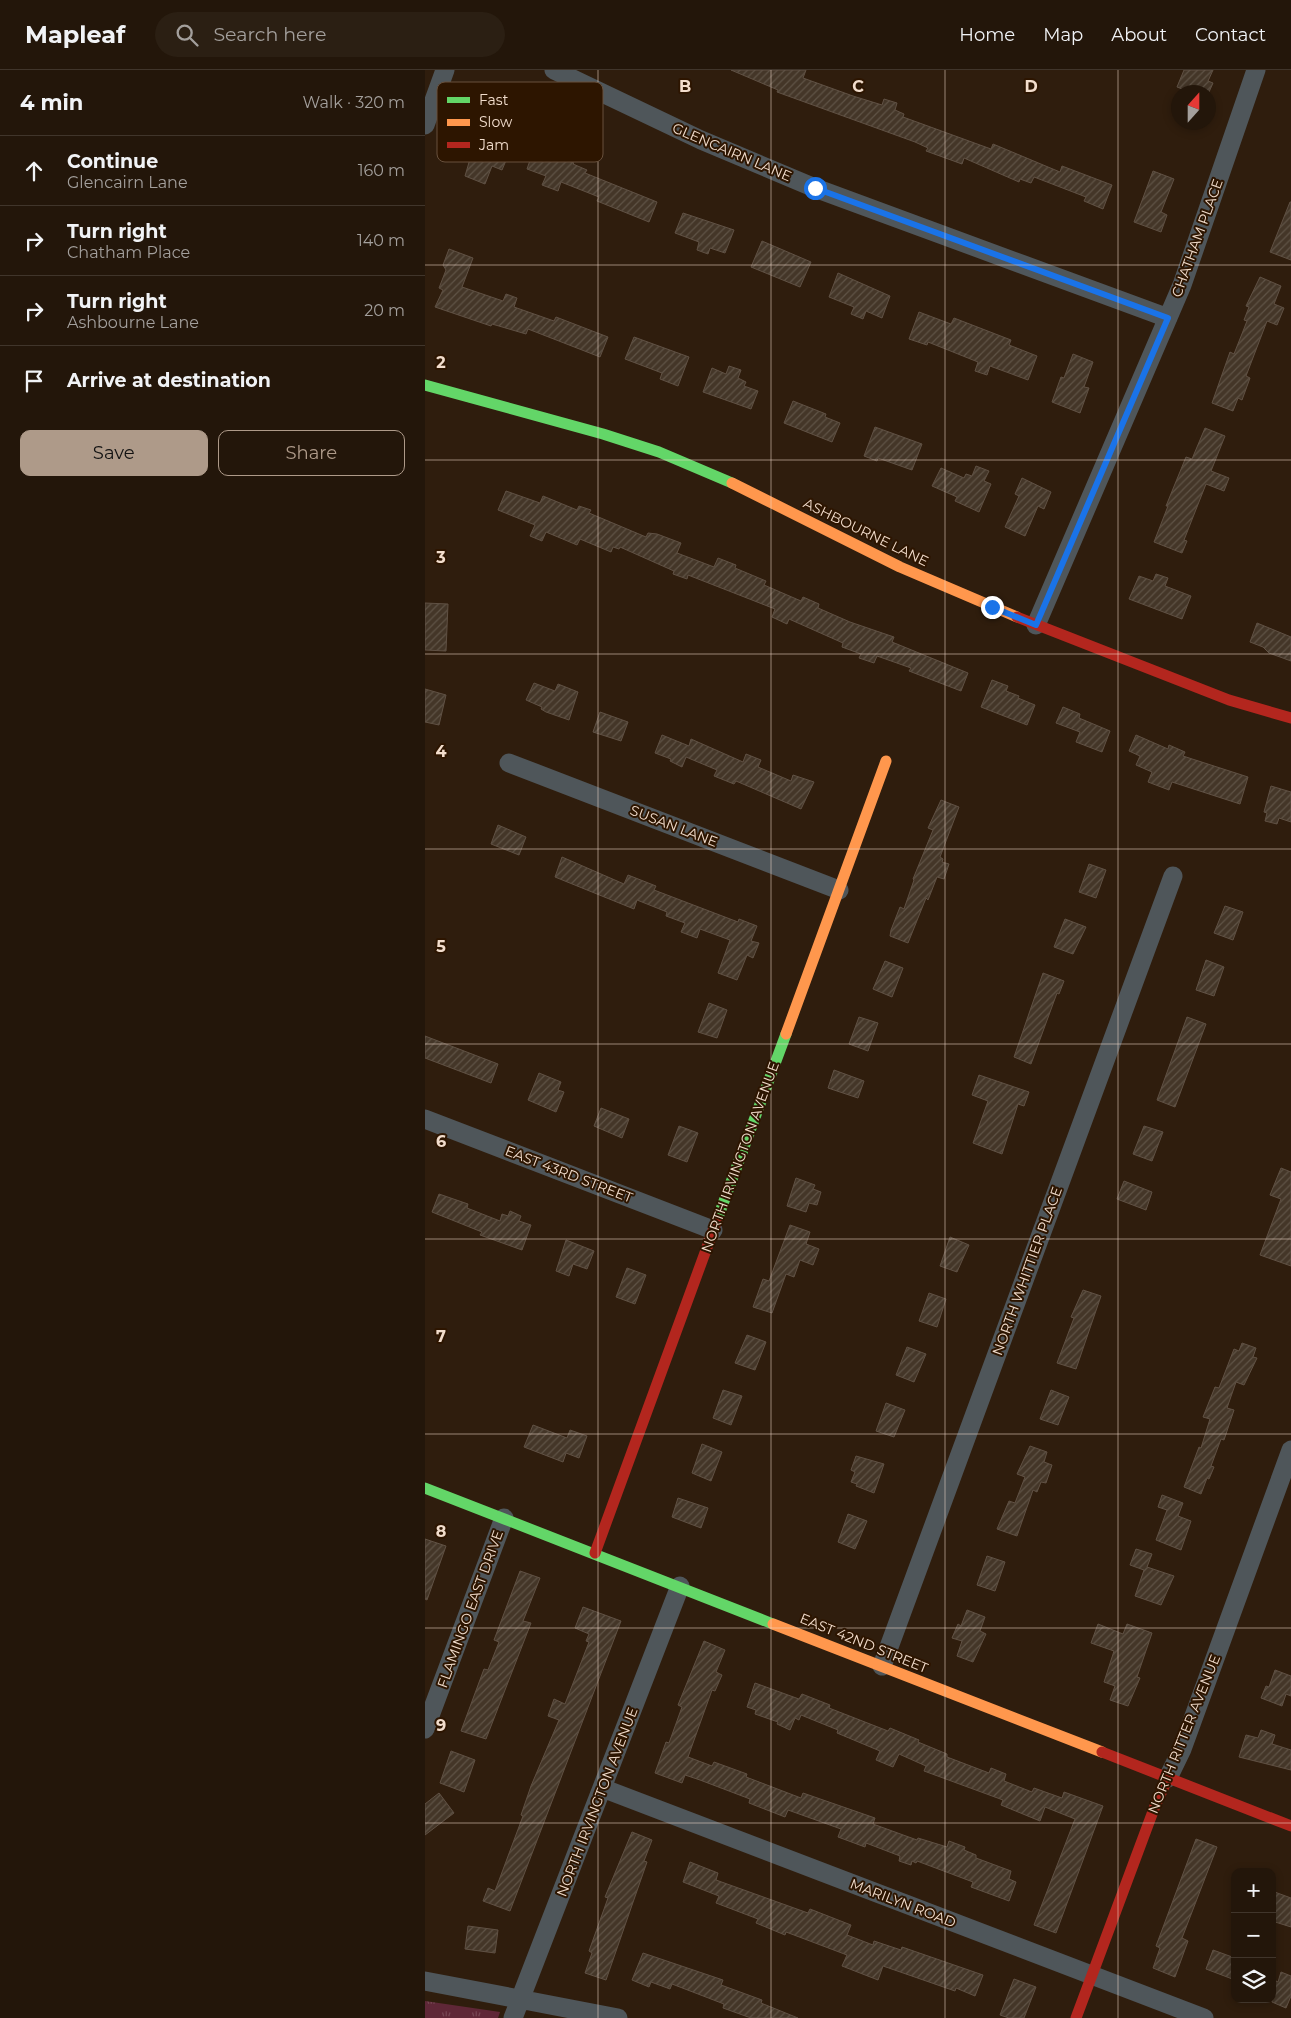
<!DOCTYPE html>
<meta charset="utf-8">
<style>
:root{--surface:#23160a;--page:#2b1f13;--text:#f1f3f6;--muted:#a39f9c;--line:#40352b;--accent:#ae9a89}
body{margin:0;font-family:Montserrat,sans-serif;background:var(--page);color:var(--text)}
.controls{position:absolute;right:15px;bottom:15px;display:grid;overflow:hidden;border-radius:10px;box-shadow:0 2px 8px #0003}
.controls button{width:45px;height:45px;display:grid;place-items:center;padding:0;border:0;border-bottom:1px solid var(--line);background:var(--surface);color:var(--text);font:25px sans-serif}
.compass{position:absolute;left:746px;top:15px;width:45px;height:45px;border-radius:50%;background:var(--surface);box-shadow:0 2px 8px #0003;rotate:21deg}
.stop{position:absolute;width:15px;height:15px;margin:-11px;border:4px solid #1a73e8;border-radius:50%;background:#fff}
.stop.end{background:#1a73e8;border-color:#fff;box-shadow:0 1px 5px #0008}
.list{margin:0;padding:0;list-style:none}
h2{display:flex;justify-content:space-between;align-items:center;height:65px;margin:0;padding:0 20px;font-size:21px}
h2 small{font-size:16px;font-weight:400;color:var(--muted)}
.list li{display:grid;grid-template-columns:32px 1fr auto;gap:15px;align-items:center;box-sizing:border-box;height:70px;padding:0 20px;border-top:1px solid var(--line)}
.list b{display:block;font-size:19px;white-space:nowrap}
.list p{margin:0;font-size:16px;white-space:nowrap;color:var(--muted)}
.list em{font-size:16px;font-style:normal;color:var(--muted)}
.actions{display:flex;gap:10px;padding:15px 20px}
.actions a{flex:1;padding:11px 0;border:1px solid var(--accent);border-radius:10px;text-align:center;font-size:18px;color:var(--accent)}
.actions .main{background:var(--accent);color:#111}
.icon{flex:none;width:28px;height:28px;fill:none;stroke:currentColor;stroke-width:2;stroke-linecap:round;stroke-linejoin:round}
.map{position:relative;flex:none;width:866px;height:1948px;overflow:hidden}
header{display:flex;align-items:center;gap:30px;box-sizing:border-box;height:70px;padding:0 25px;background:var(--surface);border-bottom:1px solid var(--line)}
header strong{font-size:24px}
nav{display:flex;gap:28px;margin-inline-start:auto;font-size:18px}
.search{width:350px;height:45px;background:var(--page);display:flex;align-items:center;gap:12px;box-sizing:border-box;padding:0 18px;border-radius:28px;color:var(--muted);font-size:19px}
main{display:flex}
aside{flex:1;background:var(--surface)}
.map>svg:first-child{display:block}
</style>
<header>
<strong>Mapleaf</strong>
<div class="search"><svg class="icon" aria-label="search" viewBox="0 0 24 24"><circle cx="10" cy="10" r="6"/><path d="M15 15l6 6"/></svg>Search here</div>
<nav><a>Home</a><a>Map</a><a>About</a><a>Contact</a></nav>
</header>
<main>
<aside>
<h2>4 min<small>Walk · 320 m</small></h2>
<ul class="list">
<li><svg class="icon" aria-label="ahead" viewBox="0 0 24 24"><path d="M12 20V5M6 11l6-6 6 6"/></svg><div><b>Continue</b><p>Glencairn Lane</p></div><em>160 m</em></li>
<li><svg class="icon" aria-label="right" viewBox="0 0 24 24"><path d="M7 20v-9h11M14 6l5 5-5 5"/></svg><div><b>Turn right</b><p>Chatham Place</p></div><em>140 m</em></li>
<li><svg class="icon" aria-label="right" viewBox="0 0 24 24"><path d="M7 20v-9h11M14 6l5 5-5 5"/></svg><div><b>Turn right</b><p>Ashbourne Lane</p></div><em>20 m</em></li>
<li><svg class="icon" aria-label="arrive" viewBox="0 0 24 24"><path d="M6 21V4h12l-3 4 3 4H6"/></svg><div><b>Arrive at destination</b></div></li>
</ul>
<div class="actions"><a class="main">Save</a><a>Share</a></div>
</aside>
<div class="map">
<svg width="866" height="1948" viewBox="0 0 866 1948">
<defs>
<pattern id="park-tufts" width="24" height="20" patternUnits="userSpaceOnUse" patternTransform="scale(1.25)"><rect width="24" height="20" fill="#5f2737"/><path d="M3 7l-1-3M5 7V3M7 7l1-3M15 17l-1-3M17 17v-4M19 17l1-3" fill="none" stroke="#764653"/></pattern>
<pattern id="building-hatch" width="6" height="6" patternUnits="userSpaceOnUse" patternTransform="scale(1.25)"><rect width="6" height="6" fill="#443628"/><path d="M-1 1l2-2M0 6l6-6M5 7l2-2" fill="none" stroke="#5f5346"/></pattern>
</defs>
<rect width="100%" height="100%" fill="#2f1d0d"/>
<path fill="url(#park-tufts)" d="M0,1931L75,1942L73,1948H0Z"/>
<path fill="url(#building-hatch)" stroke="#605144" d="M306,0H381L378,8L428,26L457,35L459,29L472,33L470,40L479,44L478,47L566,79L568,74L635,102L637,96L687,115L678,139L659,131L661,127L609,107L606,113L595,109L594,112L539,88L537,94L501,81L503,78L490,72L352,22L353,20Z
M759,0H788L783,11L788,13L784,22H765L752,17Z
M54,53L80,63L72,84L82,88L77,100L67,96L60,114L40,106L50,72L47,71Z
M109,79L149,93L148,94L162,100L160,103L232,132L224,152L172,131L174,127L136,112L133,121L117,115L121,106L102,99Z
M728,101L749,109L736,142L742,145L736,162L709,152Z
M865,132H866V190L845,182Z
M258,143L309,160L300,183L285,178L283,184L272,180L274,172L250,163Z
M337,171L386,192L375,217L326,197Z
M24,179L48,188L37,217L78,231L81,224L92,228L89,237L129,251L131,247L183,267L175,287L103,259L101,264L67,254L66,256L10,237L18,220L14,218L21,200L18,195Z
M413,203L465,226L457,248L441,241L438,249L426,244L429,237L404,227Z
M835,207L856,216L849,234L859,238L852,255L842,251L821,306L825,308L817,330L813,328L808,341L787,333L805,282L809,284L822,251L819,250L824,237L821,236Z
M494,242L526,254L529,248L586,270L584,275L612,286L603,310L565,296L562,305L550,301L553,292L503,272L502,275L484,269Z
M209,267L264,287L253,316L235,309L237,303L200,289Z
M648,284L668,292L659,317L664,318L655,343L627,332L636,307L639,308Z
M304,296L316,300L313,308L321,312L319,316L333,321L326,339L278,322L287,298L301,304Z
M368,331L401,344L400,347L415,353L407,372L359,353Z
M450,357L497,374L487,400L453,388L452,391L439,386Z
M780,358L800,366L786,401L804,408L799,421L781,414L759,470L762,471L757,483L729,472L743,436H741L761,387L767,389Z
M551,396L564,401L559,411L566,414L554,442L530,431L532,427L507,416L516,398L539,408L541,404L547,406Z
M597,408L626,422L619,439L613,436L600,466L580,457L594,426L590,424Z
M81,421L115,433L118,426L152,440L154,436L166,440L164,443L221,467L223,463L232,464L256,473L252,483L289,497L293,488L311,495L310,498L341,511L339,515L376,531L378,527L394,534L393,538L425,552L469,567L467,572L543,603L536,621L484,601L486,598L452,586L449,593L434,588L436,584L417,577L418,573L364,549L362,554L347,547L350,539L263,505L262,509L248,504L249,501L195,477L194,479L188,477L186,482L155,469L152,475L121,462L117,471L105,466L110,455L73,440Z
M731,504L743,508L740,516L766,526L757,549L704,529L714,506L728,511Z
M0,533L23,534L21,581L0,580Z
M832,553L866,567V591L844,583L838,577L825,572Z
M567,610L583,616L581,621L594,626L593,628L610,635L602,655L556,637Z
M109,613L130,621L133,614L153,622L144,650L121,642L116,639L117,637L101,630Z
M0,619L21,625L14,655L0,652Z
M638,637L655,644L654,648L685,661L677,682L651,672L655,662L631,653Z
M175,642L203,652L196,671L168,662Z
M237,665L264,676L266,669L318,692L321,684L336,690L333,697L366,711L368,705L389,712L376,739L311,711L309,714L289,706L292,700L261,687L257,697L245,691L246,689L230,683Z
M711,665L743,679L744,675L760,682L758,686L823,707L815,734L747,712L744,720L723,712L727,702L711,695L715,686L704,681Z
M846,716L866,722V752L854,748L852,754L840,751L842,743L839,742Z
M516,730L534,737L515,787L518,789L517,792L524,794L519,809L512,807L503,830L501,828L483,873L465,866L466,860L475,837L479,839L489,810L488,809L508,760L503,758Z
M73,755L101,767L94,785L66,774Z
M137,787L199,814L203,805L231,816L229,820L313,852L314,849L332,856L326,871L334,873L328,888L322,885L312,910L293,903L305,870L275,859L272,868L256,862L260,853L241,846L242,842L212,830L209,839L130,807Z
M664,794L681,800L671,828L654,822Z
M800,836L818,842L808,870L789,863Z
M640,849L661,857L648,884L629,877Z
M781,890L799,897L789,926L771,920Z
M460,891L478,898L467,927L448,919Z
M618,903L639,911L634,924L632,923L606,994L589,987Z
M284,933L302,940L292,968L273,962Z
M434,947L453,953L443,981L424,974Z
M762,947L781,954L750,1037L732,1030Z
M0,966L73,994L66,1013L0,988Z
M409,1000L439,1011L433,1028L403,1018Z
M114,1003L136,1012L133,1020L139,1022L131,1042L103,1030Z
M554,1005L604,1022L599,1036L593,1034L577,1084L548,1073L563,1031L547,1025Z
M176,1038L204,1049L197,1068L169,1056Z
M254,1056L273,1063L262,1092L243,1085Z
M719,1056L738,1062L727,1091L708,1084Z
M856,1098L866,1102V1196L835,1185L856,1129L845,1125Z
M371,1108L390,1115L388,1119L396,1122L392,1135L384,1133L381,1142L362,1136Z
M699,1111L727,1122L721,1140L692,1129Z
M14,1124L43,1134L42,1138L75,1151L77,1144L83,1146L85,1141L96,1146L94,1151L106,1155L97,1180L55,1165L57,1162L7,1142Z
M365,1155L385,1162L381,1174L394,1179L388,1195L375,1190L369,1207L361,1204L347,1243L328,1237L338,1209L344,1211Z
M525,1167L544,1175L532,1202L515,1196Z
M141,1170L169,1181L162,1199L148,1194L144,1206L131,1201Z
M202,1198L221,1205L210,1234L191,1227Z
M658,1220L676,1226L651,1299L632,1293L649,1248L646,1247Z
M504,1223L521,1229L512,1257L494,1251Z
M322,1265L341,1272L330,1300L310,1293Z
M817,1273L831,1278L828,1287L832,1288L819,1315L811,1312L802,1338L809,1340L799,1370L796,1369L786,1396L789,1397L784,1409L782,1408L776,1424L759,1417L774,1377L776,1378L785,1349L778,1347L790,1317L794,1318L809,1279L814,1281Z
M482,1277L501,1284L489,1312L471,1305Z
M298,1320L317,1326L306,1355L288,1348Z
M626,1320L644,1327L633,1355L615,1349Z
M461,1333L480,1340L469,1367L451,1361Z
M108,1355L142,1368L145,1360L162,1366L154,1388L141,1383L138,1392L99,1377Z
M277,1374L297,1382L286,1411L267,1403Z
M605,1376L622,1382L619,1392L627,1395L621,1413L616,1412L612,1422L608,1420L592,1466L572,1459L584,1431L590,1433L600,1407L592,1404Z
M431,1386L459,1394L449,1423L431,1416L432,1414L426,1412L430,1402L426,1400Z
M737,1425L758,1433L753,1446L766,1451L756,1480L731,1470L742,1440L733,1437Z
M253,1428L283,1438L276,1458L247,1447Z
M423,1444L442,1451L430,1479L413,1472Z
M0,1469L21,1476L2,1530L0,1529Z
M711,1479L727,1484L722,1497L749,1506L736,1535L710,1526L719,1500L705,1495Z
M562,1486L580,1492L570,1521L552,1515Z
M95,1501L115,1508L98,1551L106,1553L61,1669L36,1661L59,1599L63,1600L74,1572L69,1570Z
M158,1537L196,1551L85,1841L58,1831L63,1818L70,1821L98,1746L96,1745L106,1716L134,1650L123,1646L129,1629L140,1634L164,1572L161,1571L164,1564L150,1558Z
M542,1540L560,1547L555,1561L561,1564L548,1592L532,1586L537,1571L527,1568L533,1554L536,1556Z
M673,1554L698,1564L702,1554L727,1563L712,1607L715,1608L703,1636L685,1630L690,1616L679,1612L689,1581L666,1573Z
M279,1571L300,1580L291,1602L297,1605L290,1621L287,1620L263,1687L287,1696L289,1692L322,1704L321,1707L376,1728L378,1723L450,1748L448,1754L492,1770L493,1768L522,1777L524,1771L540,1777L539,1780L551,1785V1788L586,1801L584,1809L591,1812L584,1831L546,1817L548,1812L492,1791L491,1793L487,1791L486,1795L474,1791L475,1786L441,1773L440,1777L413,1767L416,1759L363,1740L360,1747L324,1733L325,1729L275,1710L260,1705L257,1713L230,1703L241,1672L244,1673L257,1637L253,1635Z
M850,1600L866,1606V1626L861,1624L857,1636L836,1628L841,1616L844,1617Z
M330,1613L374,1629L377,1624L405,1635L404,1638L463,1661L465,1658L494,1670L493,1672L522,1684V1687L564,1703L566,1698L581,1704L579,1711L607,1722L609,1718L637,1728L639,1722L678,1736L631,1863L609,1855L650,1749L620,1737L615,1751L576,1735L578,1730L499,1701L501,1696L474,1684L468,1697L451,1690L455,1681L412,1663L413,1660L376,1645L374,1650L370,1648L365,1660L352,1654L353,1652L330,1644L331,1640L322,1637Z
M836,1660L850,1665L847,1674L866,1680V1700L814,1687L821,1665L833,1668Z
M26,1681L50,1690L39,1722L15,1713Z
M14,1723L29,1743L0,1765V1734Z
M207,1762L227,1770L219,1791L222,1792L181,1910L160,1903L167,1883L164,1881L183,1828L180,1827Z
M771,1769L792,1777L757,1868L763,1871L750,1907L728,1898L735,1878L731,1876Z
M265,1792L293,1803L291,1810L383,1843L385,1839L426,1855L422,1865L448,1875L449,1871L476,1880L477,1877L558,1905L550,1926L531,1918L530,1921L458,1896L453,1910L417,1896L422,1885L361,1862L360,1865L331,1853L333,1849L291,1833L294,1826L258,1812Z
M847,1821L866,1828V1857L847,1851Z
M43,1856L73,1860L70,1883L40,1879Z
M788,1880L810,1888V1910L781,1899Z
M218,1883L298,1910L296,1915L337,1930L336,1933L373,1948H326L298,1938L299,1934L247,1914L245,1919L226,1912L224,1917L207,1910Z
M856,1902L866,1906V1926L861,1938L847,1932V1909L853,1912Z
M589,1909L611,1917L599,1948H584L575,1945Z"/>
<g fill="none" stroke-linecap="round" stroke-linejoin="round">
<path stroke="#4f565a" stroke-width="19" d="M129,0L276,70L390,118L743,248
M0,55L20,0
M611,555L757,215L831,0
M84,693L414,820
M0,1049L288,1160
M457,1596L748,806
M0,1659L79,1448
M743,1708L757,1679L866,1380
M177,1718L779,1948
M0,1911L193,1948
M88,1948L255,1516"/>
<path stroke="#63d668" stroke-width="11" d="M0,315L178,364L234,382L307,413
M292,1150L361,964
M0,1418L348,1554"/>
<path stroke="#ff974d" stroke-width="11" d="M307,413L475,497L592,547
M361,964L461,691
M348,1554L677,1682"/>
<path stroke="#b3261e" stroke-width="11" d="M592,547L804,630L866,648
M170,1483L292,1150
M677,1682L866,1756
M651,1948L730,1736L743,1708"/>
</g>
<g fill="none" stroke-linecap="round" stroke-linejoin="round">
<path stroke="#1a73e8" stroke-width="6" d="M390,118L743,248L611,555L567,537"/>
</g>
<path fill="none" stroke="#f2ddcc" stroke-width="1" stroke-opacity="0.55" d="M173,0V1948M346,0V1948M520,0V1948M693,0V1948M0,195H866M0,390H866M0,584H866M0,779H866M0,974H866M0,1169H866M0,1364H866M0,1558H866M0,1753H866"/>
<g text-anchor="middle" stroke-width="4" stroke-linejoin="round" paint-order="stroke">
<g font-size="14" fill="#f2ddcc" stroke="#2d1500">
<text transform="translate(307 82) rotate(23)" y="5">GLENCAIRN LANE</text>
<text transform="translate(772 168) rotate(-70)" y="5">CHATHAM PLACE</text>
<text transform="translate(441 462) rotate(26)" y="5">ASHBOURNE LANE</text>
<text transform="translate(249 756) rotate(21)" y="5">SUSAN LANE</text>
<text transform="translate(315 1087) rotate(-70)" y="5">NORTH IRVINGTON AVENUE</text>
<text transform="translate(144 1104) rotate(21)" y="5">EAST 43RD STREET</text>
<text transform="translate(602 1201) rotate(-70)" y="5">NORTH WHITTIER PLACE</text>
<text transform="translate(45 1539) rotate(-70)" y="5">FLAMINGO EAST DRIVE</text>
<text transform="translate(439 1573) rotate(22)" y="5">EAST 42ND STREET</text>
<text transform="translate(759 1664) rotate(-68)" y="5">NORTH RITTER AVENUE</text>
<text transform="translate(172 1732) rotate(-69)" y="5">NORTH IRVINGTON AVENUE</text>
<text transform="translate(478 1833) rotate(21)" y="5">MARILYN ROAD</text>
</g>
</g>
<rect x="12" y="12" width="166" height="80" rx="8" fill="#2d1500" stroke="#68513d" stroke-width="1"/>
<rect x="22" y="27" width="23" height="6" fill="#63d668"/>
<rect x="22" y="49" width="23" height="7" fill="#ff974d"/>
<rect x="22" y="72" width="23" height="6" fill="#b3261e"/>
<g font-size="14" fill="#f2ddcc">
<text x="54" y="35">Fast</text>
<text x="54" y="57">Slow</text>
<text x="54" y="80">Jam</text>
</g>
<g font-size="16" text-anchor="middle" font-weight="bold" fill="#f2ddcc" stroke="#2d1500" stroke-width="4" stroke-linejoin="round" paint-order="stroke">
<text x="260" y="22">B</text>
<text x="433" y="22">C</text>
<text x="606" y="22">D</text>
<text x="16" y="298">2</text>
<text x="16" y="493">3</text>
<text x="16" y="687">4</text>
<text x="16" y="882">5</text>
<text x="16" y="1077">6</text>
<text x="16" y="1272">7</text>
<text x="16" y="1467">8</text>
<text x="16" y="1661">9</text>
</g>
</svg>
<div class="controls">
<button>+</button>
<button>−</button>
<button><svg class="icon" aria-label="layers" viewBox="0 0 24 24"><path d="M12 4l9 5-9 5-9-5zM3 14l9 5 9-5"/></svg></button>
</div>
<svg class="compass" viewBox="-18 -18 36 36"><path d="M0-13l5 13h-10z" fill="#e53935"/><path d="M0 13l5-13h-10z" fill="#a39f9c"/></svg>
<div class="stop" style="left:390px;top:118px"></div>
<div class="stop end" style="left:567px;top:537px"></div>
</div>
</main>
